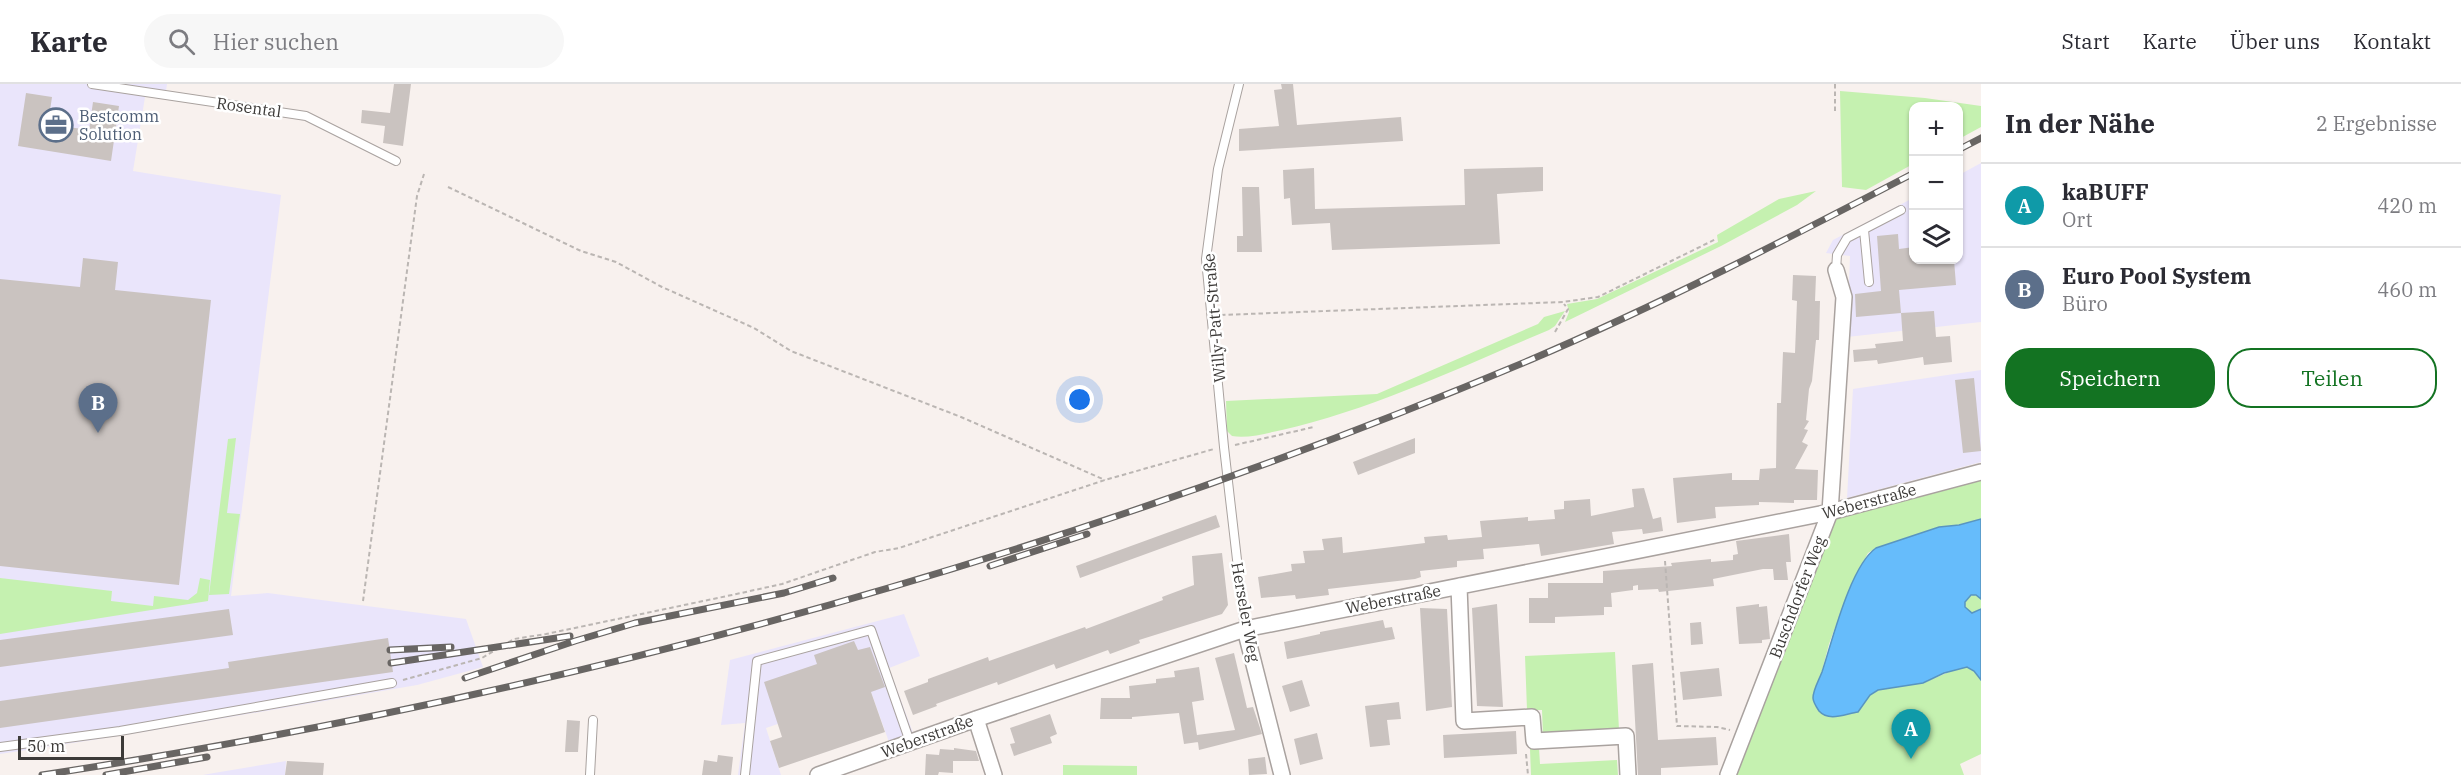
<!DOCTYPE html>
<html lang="de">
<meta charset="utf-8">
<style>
:root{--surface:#fff;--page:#f7f7f7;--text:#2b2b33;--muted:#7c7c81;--line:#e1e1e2;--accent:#137322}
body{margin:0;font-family:"IBM Plex Serif",serif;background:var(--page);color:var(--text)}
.controls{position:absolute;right:18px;top:18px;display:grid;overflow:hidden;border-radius:12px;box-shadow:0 2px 4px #0004}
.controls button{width:54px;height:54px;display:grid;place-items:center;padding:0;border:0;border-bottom:2px solid var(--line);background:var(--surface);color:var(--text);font:30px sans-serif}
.scale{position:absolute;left:18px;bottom:15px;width:106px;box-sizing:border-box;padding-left:6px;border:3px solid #3c3a38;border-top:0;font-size:16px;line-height:21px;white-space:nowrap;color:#3c3a38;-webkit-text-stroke:4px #fff;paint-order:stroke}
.you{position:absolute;left:1080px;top:316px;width:21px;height:21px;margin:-15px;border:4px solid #fff;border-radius:50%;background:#1a73e8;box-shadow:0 0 0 9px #1a73e833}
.badge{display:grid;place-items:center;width:39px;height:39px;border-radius:50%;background:var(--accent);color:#fff;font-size:20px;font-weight:700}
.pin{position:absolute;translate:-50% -50px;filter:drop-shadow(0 2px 3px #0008)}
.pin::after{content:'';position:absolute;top:32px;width:21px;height:18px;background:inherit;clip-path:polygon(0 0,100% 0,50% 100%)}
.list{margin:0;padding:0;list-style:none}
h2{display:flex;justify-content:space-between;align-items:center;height:78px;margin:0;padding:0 24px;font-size:26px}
h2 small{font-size:20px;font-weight:400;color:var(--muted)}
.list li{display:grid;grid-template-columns:39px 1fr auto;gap:18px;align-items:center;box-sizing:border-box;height:84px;padding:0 24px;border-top:2px solid var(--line)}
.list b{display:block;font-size:22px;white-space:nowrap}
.list p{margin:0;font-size:20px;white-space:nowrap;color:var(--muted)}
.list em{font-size:20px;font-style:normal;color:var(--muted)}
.actions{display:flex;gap:12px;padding:18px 24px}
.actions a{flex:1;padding:14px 0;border:2px solid var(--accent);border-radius:24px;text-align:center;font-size:21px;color:var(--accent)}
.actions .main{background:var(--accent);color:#fff}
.icon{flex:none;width:33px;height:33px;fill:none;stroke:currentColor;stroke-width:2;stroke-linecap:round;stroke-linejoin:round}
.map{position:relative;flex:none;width:1981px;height:691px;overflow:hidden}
header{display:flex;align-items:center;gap:36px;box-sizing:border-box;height:84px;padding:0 30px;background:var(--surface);border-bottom:2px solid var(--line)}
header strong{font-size:28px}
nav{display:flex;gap:33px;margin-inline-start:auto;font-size:21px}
.search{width:420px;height:54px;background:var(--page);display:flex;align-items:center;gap:15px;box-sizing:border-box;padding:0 21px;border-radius:33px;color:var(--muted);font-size:22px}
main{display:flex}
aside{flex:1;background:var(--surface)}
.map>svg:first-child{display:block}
</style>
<header>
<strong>Karte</strong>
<div class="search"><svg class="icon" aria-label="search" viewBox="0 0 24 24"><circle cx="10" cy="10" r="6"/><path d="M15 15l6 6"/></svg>Hier suchen</div>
<nav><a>Start</a><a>Karte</a><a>Über uns</a><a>Kontakt</a></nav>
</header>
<main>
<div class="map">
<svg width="1981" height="691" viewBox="0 0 1981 691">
<rect width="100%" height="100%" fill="#f8f1ee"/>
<path fill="#eae5fb" d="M0,0H167L166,7L145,13L133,87L281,111L231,512L268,509L466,535L483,583L417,601L125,651L0,670Z
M1981,79V238L1847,253L1850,172L1826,169L1833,156L1913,114L1914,176H1958L1959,91Z
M1981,286V378L1847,414L1853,305Z
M904,530L920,572L889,584L913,649L889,658L871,608L766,644L781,691H738L745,639L721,641L730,576Z
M286,677L285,691H203L214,689Z"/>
<path fill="#c5f1b0" d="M1840,7L1925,14L1981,22V43L1959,55L1958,22H1914L1913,80L1866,106L1842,103Z
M1816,107L1797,121L1721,162L1565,238L1569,228L1567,220L1597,215L1718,158L1717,151L1779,115Z
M1565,227L1555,242L1549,246C1463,282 1374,325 1282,346C1267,349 1247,355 1232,352L1227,347L1226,317L1377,310L1538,240L1544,233Z
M236,354L227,429L240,430L229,510L209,511L228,355Z
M1981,395V435L1959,441L1939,443L1876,464L1868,469L1850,503L1829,560L1821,591L1831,633L1858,628L1870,611L1878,606L1923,599L1956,585L1967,583L1974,587L1981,596V670L1960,680L1964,691H1735L1836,435Z
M0,494L112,507L111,517L153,522L154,512L188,516L197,509L200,494L210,496L208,517L0,550Z
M1965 520a9 9 0 1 1 18 0a9 9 0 1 1-18 0Z
M1615,568L1619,646L1543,653L1542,626H1527L1525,572Z
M1539,664L1540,680L1617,676L1618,691H1531L1530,665Z
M1063,681L1137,682V691H1063Z"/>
<path fill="#66bcfb" stroke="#5995c0" stroke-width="1.5" d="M1981,435V515L1976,511H1971L1965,518V523L1972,529L1981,525V596L1974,587L1967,583L1944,589L1923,599L1878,606L1870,611L1858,628C1845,630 1829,638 1819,627C1817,624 1813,618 1813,614C1813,606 1819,596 1822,588C1832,558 1850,482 1876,464L1939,443L1959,441Z"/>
<path fill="#cac3c0" d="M394,0H411L403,62L383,59L385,42L361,39L362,26L390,29Z
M1281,0H1293L1297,41L1401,33L1403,57L1239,67V45L1279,42L1274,6L1282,5Z
M26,9L52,13L48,40L89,46L93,18L119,22L111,77L18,62Z
M1543,83V107L1497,110L1500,160L1332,166L1330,139L1292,141L1290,114L1284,115L1283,86L1314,84L1315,125L1465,121L1464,85Z
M1242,103H1259L1262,168H1237V152H1243Z
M1898,150L1899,165L1914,163V176H1954L1956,201L1899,206L1901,229L1856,233L1855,210L1881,207L1877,152Z
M83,174L118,178L115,206L211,216L179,501L0,482V195L80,203Z
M1793,191L1816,192L1815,217H1820L1819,256H1816L1812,297L1809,305L1806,336L1809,337L1804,345L1808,346L1802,358L1808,361L1795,385L1818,386L1817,416H1794V419L1759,418V421L1715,423L1716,434L1677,439L1673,394L1732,389V396H1759L1760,385L1776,384L1777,319H1781L1783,268L1795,269L1797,217L1792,216Z
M1934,227L1936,253L1950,252L1952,278L1924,281L1923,273L1878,280L1877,276L1854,278L1853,266L1876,264L1875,260L1903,257L1901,229Z
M1974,294L1981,367L1963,369L1955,296Z
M1415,354V369L1358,391L1353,378Z
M1644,404L1653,435L1661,433L1663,447L1643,450L1642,445L1612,448L1614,460L1541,472L1539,460L1483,465L1484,475L1457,477V483L1420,487L1421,493L1415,495L1328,505L1329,511L1296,515L1295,511L1261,514L1258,493L1292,487L1291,480L1305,479L1303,467L1324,466L1322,455L1342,453L1343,469L1425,459L1424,453L1447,451L1448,456L1482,453L1480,437L1528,433V437L1555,435L1554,426L1564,425V417L1590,415L1591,432L1634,423L1632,405Z
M1216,431L1220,443L1080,494L1076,482Z
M1789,450L1791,478H1786L1788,496H1774L1773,485H1763L1713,495L1714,502L1659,508L1658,505L1638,506V501L1633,502V506L1611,509L1612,523H1604V531L1555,533V539H1529V514H1548V499H1603V487L1672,482L1671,479L1711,475V478L1733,476V471L1738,470L1736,457Z
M1222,469L1228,521L1222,530L1139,556L1140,559L1110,570L1108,566L1056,585L1054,580L998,601L997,598L936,620L937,622L913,631L904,607L928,598V595L988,573L989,577L1085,543L1086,545L1163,516L1162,513L1194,501L1192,472Z
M1497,520L1503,623L1477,622L1472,524Z
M1759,520V523L1767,522L1770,555L1762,556V559L1739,560L1736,523Z
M1420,524L1447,525L1452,623L1426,627Z
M229,525L233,551L0,583V556Z
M1383,536L1385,544L1392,543L1395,555L1287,575L1284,558L1320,550V548Z
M1701,538L1703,560L1691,561L1690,539Z
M388,554L393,588L0,644V617L229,584L228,578Z
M854,557L858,566L870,563L885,603L871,608L885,648L779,684L770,657L782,653L764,598L817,580L814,571Z
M1234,569L1247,624L1253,623L1262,650L1199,666L1197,651L1235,646L1215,574Z
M1653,579L1658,656L1716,653L1718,681L1661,684V691H1638L1632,581Z
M1199,583L1204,616L1192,618L1198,658L1184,660L1179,629L1132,633V635H1100L1101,614H1130L1129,602L1156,599V595L1175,593L1174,587Z
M1719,584L1722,612L1683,616L1680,588Z
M1302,596L1310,622L1290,628L1282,602Z
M1399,618L1401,635L1387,636L1390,661L1370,663L1365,622Z
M1050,630L1057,650L1050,653L1052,659L1014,672L1010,660L1015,659L1010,644Z
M567,636L580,637L578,668H565Z
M1516,647L1517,670L1444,674L1443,651Z
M1317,649L1323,675L1300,681L1294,655Z
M954,664L976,667L979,677H953V689L939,688L938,691H925L926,670L939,671L940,665L954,666Z
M718,671L733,673L731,691H702L704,676L717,678Z
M1265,673L1267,690L1249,691L1248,675Z
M287,677L324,679L323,691H285Z"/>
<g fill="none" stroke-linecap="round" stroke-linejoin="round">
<g stroke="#a9a29f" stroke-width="10">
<path id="service" d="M92,0L306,32L396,77
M1239,0L1218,85L1206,175L1224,363L1245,545
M1864,146L1869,198
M1836,186L1837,171L1847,154L1901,126
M0,663L120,647L392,599
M590,691L593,636
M745,691L757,577L871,546L910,658"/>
</g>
<g stroke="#a9a29f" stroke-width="18">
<path id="minor" d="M1459,502L1464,637L1532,633L1534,657L1626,652L1628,691
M1245,545L1282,691
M976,635L994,691
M818,691L976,635L1245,545L1830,428L1981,388
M1728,691L1830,428L1844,213L1836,186"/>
</g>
<path stroke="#bbb6b3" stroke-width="2" stroke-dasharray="4.5 3" stroke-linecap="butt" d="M1835,0V28
M448,103L581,167L616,178L662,203L754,244L791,267L961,333L1105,396
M1221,231L1563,218L1598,213L1716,155
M1555,248L1568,225L1564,220
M1235,361L1314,343
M1665,477L1677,642L1717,643L1730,646
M363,517L417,112L424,90
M403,596L482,574L514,555L546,550L732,511L782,500L875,468L899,464L1105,396L1214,365
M1526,670L1528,691"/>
<use href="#service" stroke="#fff" stroke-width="8"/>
<use href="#minor" stroke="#fff" stroke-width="15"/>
<g stroke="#686563" stroke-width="7">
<path id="rail" d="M1958,66L1981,54
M990,482L1087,450
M390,566L451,563
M391,579L570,552
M465,594L575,557L635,539L784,509L833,494
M42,691C553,613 1052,477 1530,276C1661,220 1787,155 1914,89
M106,691L207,673"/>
</g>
<use href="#rail" stroke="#fff" stroke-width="4.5" stroke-dasharray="14" stroke-linecap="butt"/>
</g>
<defs>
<g id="office-ring" transform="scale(1.725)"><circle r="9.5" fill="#fff" stroke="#5c6f8a" stroke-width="1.5"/><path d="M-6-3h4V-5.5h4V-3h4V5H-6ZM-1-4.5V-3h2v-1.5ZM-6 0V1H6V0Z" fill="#5c6f8a"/></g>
</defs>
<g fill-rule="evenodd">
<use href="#office-ring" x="56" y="41"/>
</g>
<g text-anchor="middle" stroke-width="5" stroke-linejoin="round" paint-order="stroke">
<g font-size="16" fill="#3c3a38" stroke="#fff">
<text transform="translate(249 23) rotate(8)" y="6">Rosental</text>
<text transform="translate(1214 234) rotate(-95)" y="6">Willy-Patt-Straße</text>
<text transform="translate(1869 417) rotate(-15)" y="6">Weberstraße</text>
<text transform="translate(1797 513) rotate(-69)" y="6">Buschdorfer Weg</text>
<text transform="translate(1393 515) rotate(-11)" y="6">Weberstraße</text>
<text transform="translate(1246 528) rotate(80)" y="6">Herseler Weg</text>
<text transform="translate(927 652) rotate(-20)" y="6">Weberstraße</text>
</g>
<g font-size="16" fill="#4e5e75" stroke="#fff" text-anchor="start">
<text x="79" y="38">Bestcomm<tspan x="79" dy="18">Solution</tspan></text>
</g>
</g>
</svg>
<div class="controls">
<button>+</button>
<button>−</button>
<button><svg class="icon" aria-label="layers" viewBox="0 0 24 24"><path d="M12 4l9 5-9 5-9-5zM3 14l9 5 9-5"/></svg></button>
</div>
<div class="scale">50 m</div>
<div class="you"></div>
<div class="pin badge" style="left:1911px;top:675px;background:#0f9aa8">A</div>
<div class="pin badge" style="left:98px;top:349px;background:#5c6f8a">B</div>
</div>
<aside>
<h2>In der Nähe<small>2 Ergebnisse</small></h2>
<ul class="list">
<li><span class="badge" style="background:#0f9aa8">A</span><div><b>kaBUFF</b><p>Ort</p></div><em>420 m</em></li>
<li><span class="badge" style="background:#5c6f8a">B</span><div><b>Euro Pool System</b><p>Büro</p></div><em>460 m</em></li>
</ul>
<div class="actions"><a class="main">Speichern</a><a>Teilen</a></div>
</aside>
</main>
